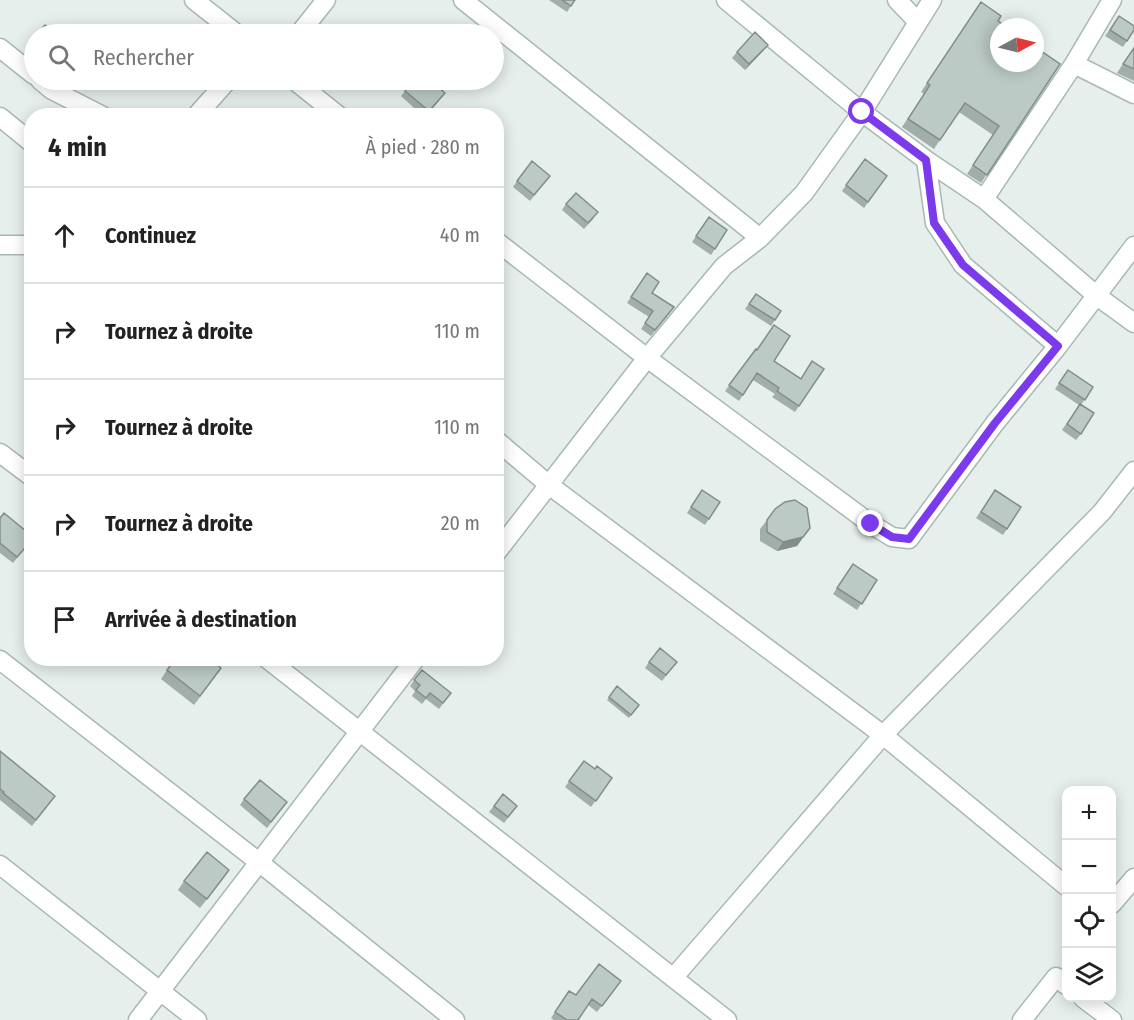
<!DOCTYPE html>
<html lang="fr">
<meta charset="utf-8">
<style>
:root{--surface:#fff;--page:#f2f2f2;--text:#222;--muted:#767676;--line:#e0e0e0}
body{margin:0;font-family:"Fira Sans Condensed",sans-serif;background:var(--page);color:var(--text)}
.controls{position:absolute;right:18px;bottom:18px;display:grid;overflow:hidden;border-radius:12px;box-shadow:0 3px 15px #0003}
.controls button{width:54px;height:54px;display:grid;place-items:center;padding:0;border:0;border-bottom:2px solid var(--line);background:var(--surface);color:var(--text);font:30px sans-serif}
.compass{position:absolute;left:990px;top:18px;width:54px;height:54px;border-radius:50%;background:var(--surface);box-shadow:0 3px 15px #0003;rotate:83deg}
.stop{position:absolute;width:18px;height:18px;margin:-14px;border:4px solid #7c3aed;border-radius:50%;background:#fff}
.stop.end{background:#7c3aed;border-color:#fff;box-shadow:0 2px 6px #0008}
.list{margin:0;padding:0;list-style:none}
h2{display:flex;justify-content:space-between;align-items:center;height:78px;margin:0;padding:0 24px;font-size:26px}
h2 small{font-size:20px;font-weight:400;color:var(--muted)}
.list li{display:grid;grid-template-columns:39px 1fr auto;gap:18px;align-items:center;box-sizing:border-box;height:96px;padding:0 24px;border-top:2px solid var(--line)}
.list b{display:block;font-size:22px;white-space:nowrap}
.list em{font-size:20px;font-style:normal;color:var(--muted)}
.icon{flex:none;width:33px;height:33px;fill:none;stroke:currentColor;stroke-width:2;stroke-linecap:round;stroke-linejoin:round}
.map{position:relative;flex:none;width:1134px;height:1020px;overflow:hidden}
.search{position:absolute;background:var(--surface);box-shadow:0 3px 15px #0003;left:24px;top:24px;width:480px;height:66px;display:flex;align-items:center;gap:15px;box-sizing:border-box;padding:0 21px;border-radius:33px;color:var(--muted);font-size:22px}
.panel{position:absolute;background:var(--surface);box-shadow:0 3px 15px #0003;left:24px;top:108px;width:480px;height:558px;border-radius:24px}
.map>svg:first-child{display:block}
</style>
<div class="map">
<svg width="1134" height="1020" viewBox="0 0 1134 1020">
<rect width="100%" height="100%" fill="#e6efeb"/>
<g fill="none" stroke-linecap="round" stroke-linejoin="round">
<g stroke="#a8b8b2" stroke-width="21">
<path id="minor" d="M194,0L237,34
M463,0L760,238
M726,0L862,112L926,160L984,199L1074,64L1134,94
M897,0L918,22
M299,34L326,0
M0,48L34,75
M1074,64L1112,0
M40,80L52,90L103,116
M294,80L339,116
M196,116L228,80
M0,117L32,143
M926,160L935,223L963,265L1058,346
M984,199L1097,296L1134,323
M496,241L647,358L871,524L892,537L909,539L995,423L1058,346L1134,246
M0,245H32
M496,440L549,485L883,735L1066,886
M0,453L32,477
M496,553L647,358L724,266L760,238L804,193L862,112L932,0
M266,658L727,1020
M0,660L260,863L455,1020
M0,865L197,1020
M1112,904L1134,878
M673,978L883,735L1102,512L1134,471
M1083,998L1112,1020
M138,1020L416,658
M1022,1020L1056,977L1066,985"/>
</g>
<use href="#minor" stroke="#fff" stroke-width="18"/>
</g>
<path fill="#a1aea9" d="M549,0H575L567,12Z
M981,2L998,21L1060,64L981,183L967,174L993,135L959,112L934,149L902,127L924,94L921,92Z
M1119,16L1134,30L1123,47L1105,36Z
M34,40V59L25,53Z
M1134,47V81L1117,73Z
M763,51L745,70L732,58L737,52Z
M405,91L441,98L427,116H423L401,96Z
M865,159L887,176L864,208L842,191Z
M550,176L530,201L513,187L517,181Z
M566,204L594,218L584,229L562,210Z
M709,217L727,230L711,255L692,242Z
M647,273L652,293L670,313L651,336L641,329L649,317L627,303Z
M756,294L781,311L771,326L745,309Z
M756,349L801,378L824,369L795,412L772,397L775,394L753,380L739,401L725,391Z
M1068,370L1093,387L1081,405V434L1076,440L1062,430L1079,405L1055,389Z
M702,490L720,502L705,525L687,513Z
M995,490L1021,507L1003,535L976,518Z
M0,518L32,540L13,563L0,553Z
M767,520L803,537L797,546L777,551L760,541V529Z
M853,564L877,580L857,610L833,594Z
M649,662H677L662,681L645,668Z
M167,670L215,677L194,705L161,679Z
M422,670L451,693L439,709L426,699L422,704L412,696L415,691L410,686Z
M617,686L639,705L629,718L607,700Z
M0,751L55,796L32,826L0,800Z
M584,761L595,769L612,778L591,807L565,787Z
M503,794L517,806L504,823L489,812Z
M244,799L287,802L267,828L240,805Z
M223,879L200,908L178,890L184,881Z
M621,981L597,1012L588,1005L578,1020H554L551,1018L569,991L576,995Z"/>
<path fill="#838d89" d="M768,45L763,51L745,70L749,64Z
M810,528L797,546L777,551L783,542Z"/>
<path fill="#bbcac4" stroke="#838d89" stroke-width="1.5" d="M562,0H575L571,6Z
M981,2L1001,16L998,21L1007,27H999V63H1035V47L1060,64L987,175L973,165L999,126L965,103L940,140L908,119L930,85L927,83Z
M1119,16L1134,26V30L1127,41L1110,30Z
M45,25L57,34H38Z
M755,32L768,45L749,64L737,52Z
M34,40V50L29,47Z
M1134,48V69L1123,64Z
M414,80H430L445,93L429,111L405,91Z
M865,159L887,176L868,202L846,185Z
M532,161L550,176L534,195L517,181Z
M576,193L598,212L588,223L566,204Z
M709,217L727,230L715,249L696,236Z
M647,273L659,282L652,293L674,307L655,330L645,323L653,311L631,297Z
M756,294L781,311L775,320L749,304Z
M774,325L790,336L774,361L801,379L812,361L824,369L799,406L777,391L779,388L757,373L743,395L729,385L756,349L757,350Z
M1068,370L1093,387L1085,400L1059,383Z
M1080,404L1094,413L1081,434L1067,424Z
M702,490L720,502L709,519L691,507Z
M995,490L1021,507L1007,529L981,512Z
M795,500L807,508L810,528L803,537L783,542L767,532V520L775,509L785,502Z
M4,513L32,536V540L17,557L0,543V518Z
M853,564L877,580L862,604L837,588Z
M660,648L677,662L666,675L649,662Z
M176,658H209L221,668L200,696L167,670Z
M422,670L451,693L443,703L430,693L426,698L416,690L420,685L414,680Z
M617,686L639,705L631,715L609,697Z
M0,751L55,796L36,820L3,793L4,792L0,789Z
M584,761L595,769L597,766L612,778L596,801L569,781Z
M260,780L287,802L271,822L244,799Z
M503,794L517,806L508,817L494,806Z
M207,852L229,870L207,899L184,881Z
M599,964L621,981L602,1006L592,999L578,1020H567L555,1012L569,991L576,995Z"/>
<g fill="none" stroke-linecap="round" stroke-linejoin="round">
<path stroke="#7c3aed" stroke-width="8" d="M862,112L926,160L934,223L963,265L1058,346L995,423L909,539L892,537L871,524"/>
</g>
</svg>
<div class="controls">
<button>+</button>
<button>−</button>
<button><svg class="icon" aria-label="locate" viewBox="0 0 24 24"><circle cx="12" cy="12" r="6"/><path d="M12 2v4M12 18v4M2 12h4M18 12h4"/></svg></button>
<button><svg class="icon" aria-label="layers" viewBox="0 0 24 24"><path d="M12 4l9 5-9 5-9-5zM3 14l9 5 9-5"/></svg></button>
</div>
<svg class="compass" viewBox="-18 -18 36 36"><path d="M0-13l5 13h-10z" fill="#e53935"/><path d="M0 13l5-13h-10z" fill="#767676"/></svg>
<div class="stop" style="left:862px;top:112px"></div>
<div class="stop end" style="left:871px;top:524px"></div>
<div class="search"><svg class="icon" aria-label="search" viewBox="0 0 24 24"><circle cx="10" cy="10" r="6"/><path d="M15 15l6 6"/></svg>Rechercher</div>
<section class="panel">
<h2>4 min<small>À pied · 280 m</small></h2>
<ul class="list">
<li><svg class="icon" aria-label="ahead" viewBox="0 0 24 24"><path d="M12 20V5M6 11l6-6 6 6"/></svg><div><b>Continuez</b></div><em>40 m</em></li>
<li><svg class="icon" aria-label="right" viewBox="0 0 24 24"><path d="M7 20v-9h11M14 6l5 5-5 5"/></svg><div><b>Tournez à droite</b></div><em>110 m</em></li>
<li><svg class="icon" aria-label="right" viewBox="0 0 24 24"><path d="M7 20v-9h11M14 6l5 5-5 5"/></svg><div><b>Tournez à droite</b></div><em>110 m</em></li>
<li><svg class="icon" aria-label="right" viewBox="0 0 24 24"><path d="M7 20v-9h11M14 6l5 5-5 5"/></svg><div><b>Tournez à droite</b></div><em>20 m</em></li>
<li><svg class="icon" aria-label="arrive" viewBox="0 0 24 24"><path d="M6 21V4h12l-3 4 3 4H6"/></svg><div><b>Arrivée à destination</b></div></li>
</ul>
</section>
</div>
